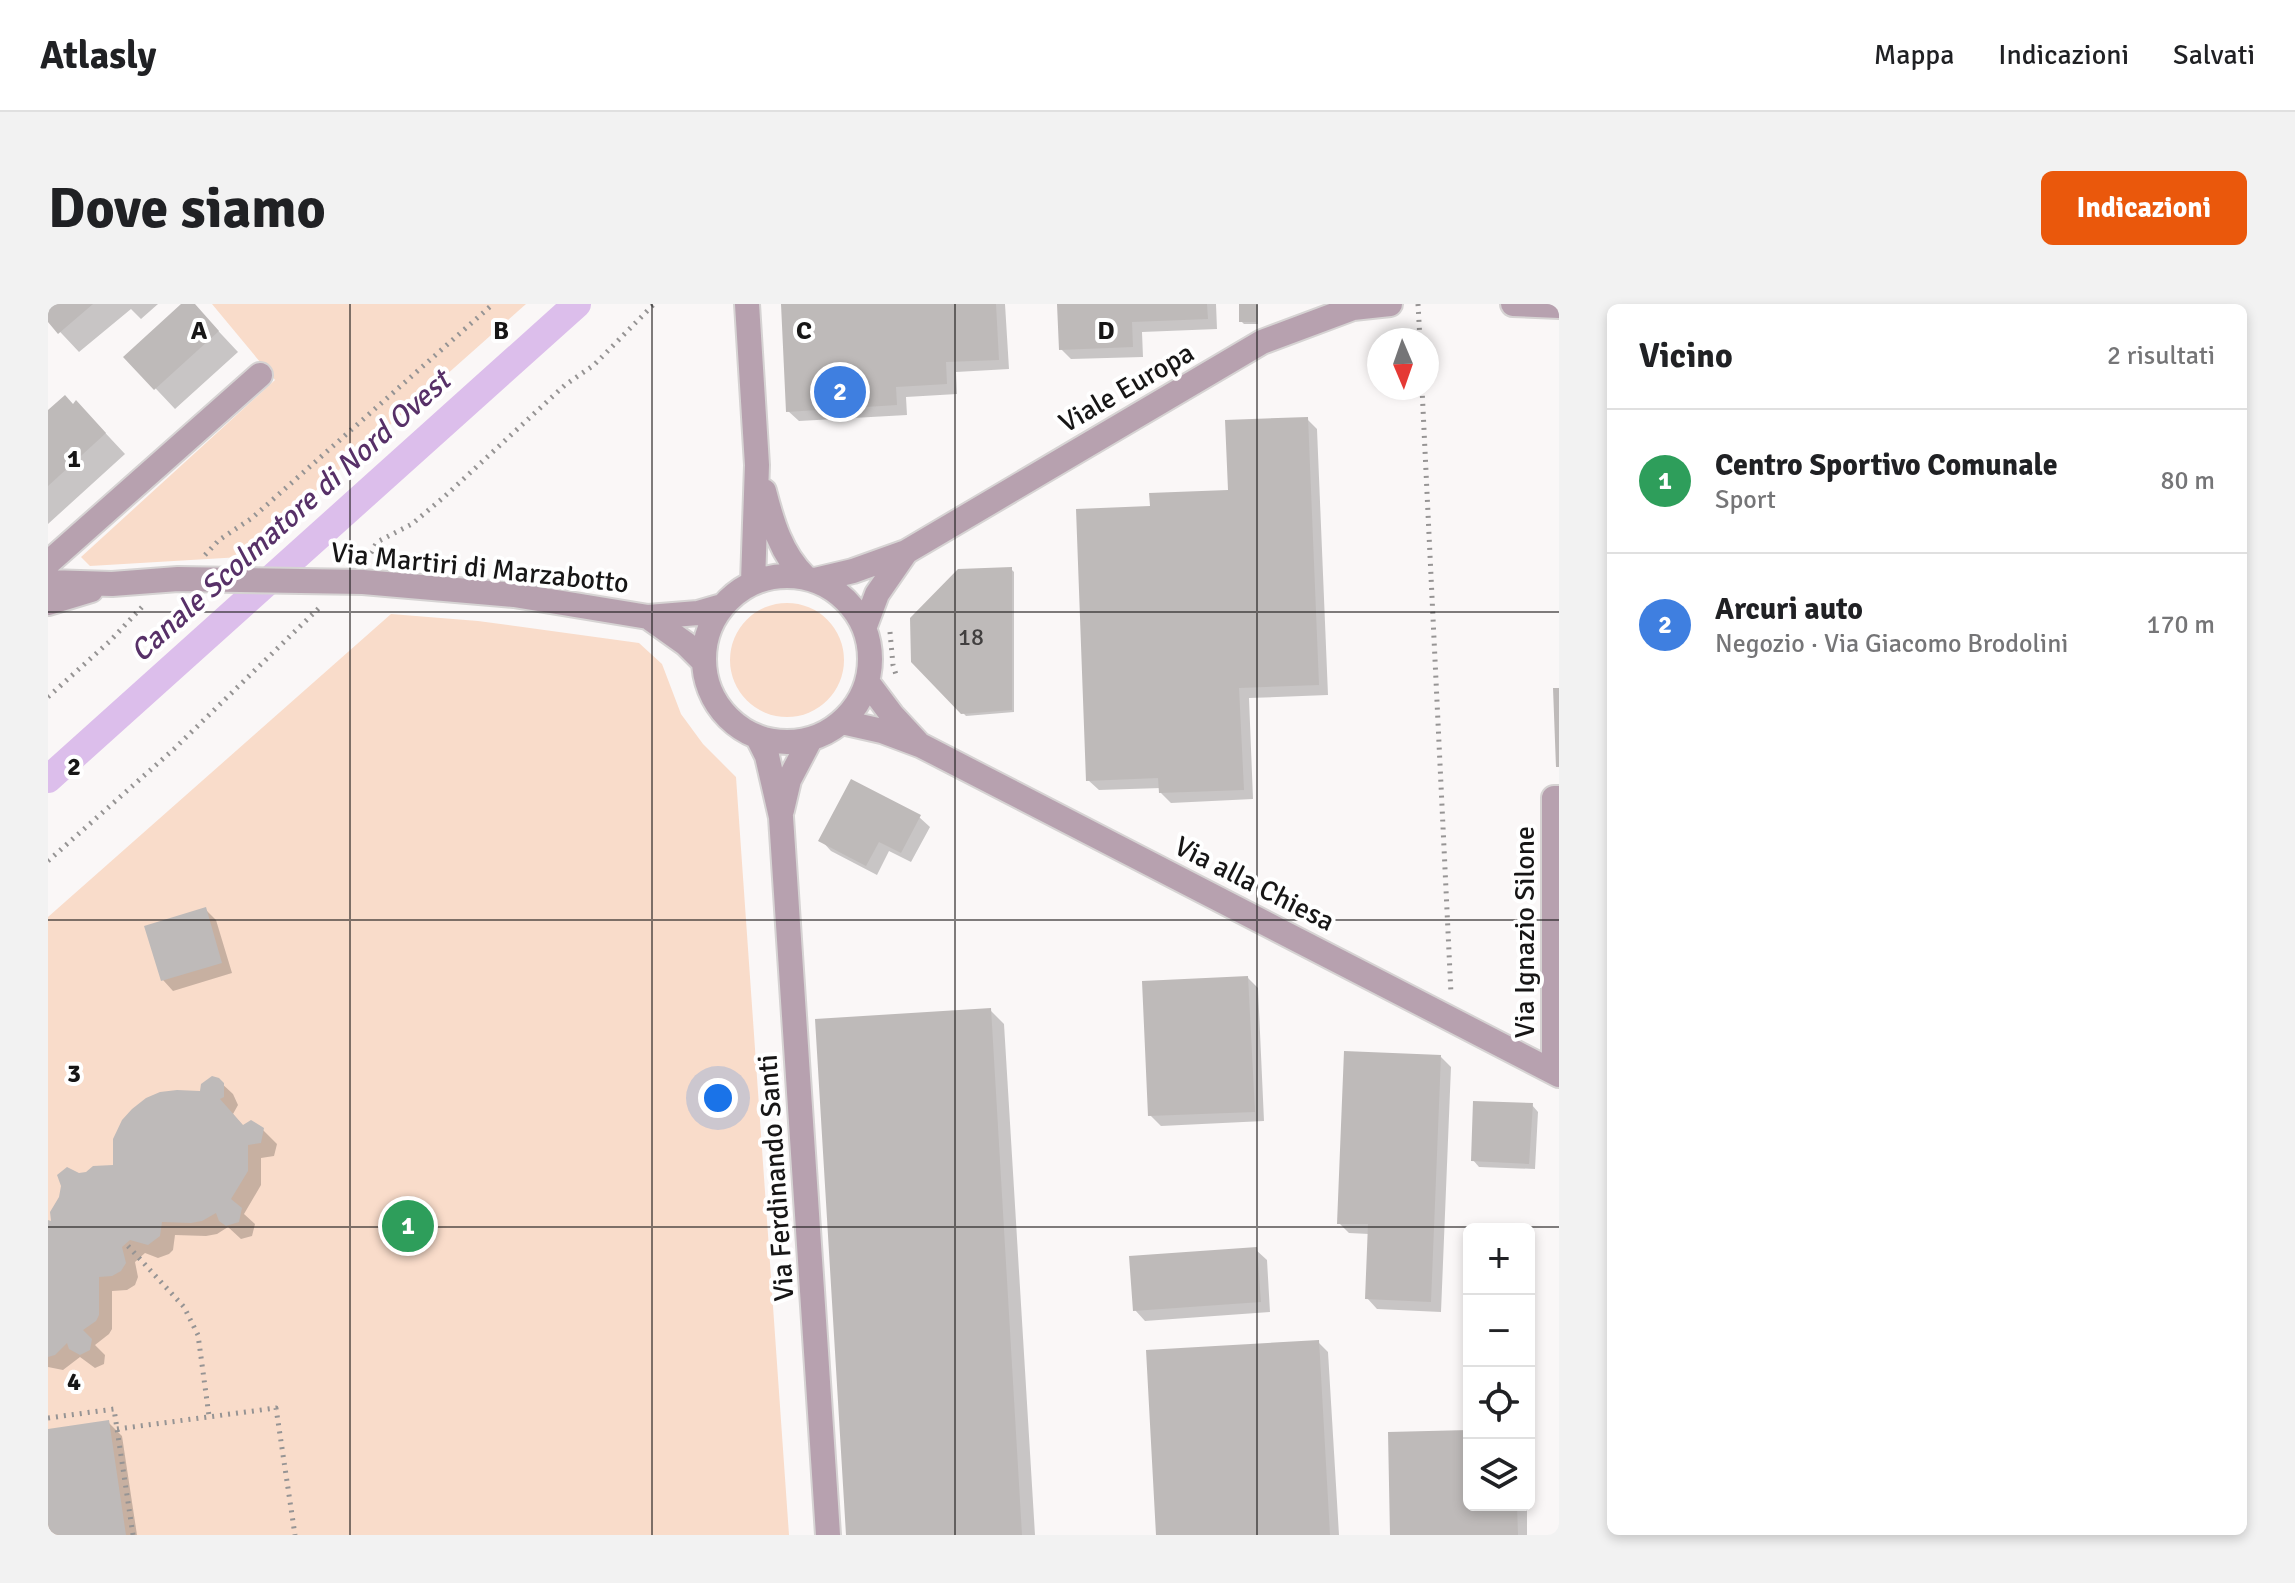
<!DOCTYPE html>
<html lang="it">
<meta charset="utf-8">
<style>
:root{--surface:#fff;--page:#f2f2f2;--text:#202124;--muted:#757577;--line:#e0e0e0;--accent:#ea580c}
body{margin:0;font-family:Signika,sans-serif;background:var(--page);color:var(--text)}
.controls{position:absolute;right:24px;bottom:24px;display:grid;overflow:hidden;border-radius:12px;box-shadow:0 4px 12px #0003}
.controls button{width:72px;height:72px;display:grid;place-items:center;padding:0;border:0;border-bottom:2px solid var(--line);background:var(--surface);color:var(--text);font:40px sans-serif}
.compass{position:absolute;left:1319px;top:24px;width:72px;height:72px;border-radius:50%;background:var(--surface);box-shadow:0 4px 12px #0003;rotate:178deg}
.you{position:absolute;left:670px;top:794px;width:28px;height:28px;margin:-20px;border:6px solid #fff;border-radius:50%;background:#1a73e8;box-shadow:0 0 0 12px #1a73e833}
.badge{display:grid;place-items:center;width:52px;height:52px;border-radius:50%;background:var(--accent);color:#fff;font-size:26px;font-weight:700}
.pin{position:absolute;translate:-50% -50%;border:4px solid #fff;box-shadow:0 2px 8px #0006}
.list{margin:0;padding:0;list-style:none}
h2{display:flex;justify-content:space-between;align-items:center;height:104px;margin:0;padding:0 32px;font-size:34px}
h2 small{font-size:26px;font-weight:400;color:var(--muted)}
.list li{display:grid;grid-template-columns:52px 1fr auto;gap:24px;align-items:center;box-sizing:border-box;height:144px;padding:0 32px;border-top:2px solid var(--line)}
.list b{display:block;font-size:30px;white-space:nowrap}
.list p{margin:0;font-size:26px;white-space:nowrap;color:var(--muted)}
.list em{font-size:26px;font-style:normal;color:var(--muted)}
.icon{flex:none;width:44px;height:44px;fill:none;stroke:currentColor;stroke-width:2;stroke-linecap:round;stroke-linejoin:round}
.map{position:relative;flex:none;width:1511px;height:1231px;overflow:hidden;border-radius:12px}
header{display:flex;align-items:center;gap:48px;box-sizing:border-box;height:112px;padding:0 40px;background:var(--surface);border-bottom:2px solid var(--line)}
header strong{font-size:38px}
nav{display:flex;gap:44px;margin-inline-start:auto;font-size:28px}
.intro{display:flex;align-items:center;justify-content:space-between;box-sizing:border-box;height:192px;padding:0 48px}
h1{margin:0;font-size:56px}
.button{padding:20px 36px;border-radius:12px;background:var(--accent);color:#fff;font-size:28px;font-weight:700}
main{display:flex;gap:48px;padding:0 48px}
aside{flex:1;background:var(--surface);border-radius:12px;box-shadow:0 4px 12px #0003}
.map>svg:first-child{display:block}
</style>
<header>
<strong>Atlasly</strong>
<nav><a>Mappa</a><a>Indicazioni</a><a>Salvati</a></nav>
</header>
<div class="intro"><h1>Dove siamo</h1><a class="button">Indicazioni</a></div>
<main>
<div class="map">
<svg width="1511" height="1231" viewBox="0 0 1511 1231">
<rect width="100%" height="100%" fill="#faf7f7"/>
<path fill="#f9dcca" d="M164,0H478L193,253L42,262L33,253L227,76Z
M682 356a57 57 0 1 1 114 0a57 57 0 1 1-114 0Z
M343,310L430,317L591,339L614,360L633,410L655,440L688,473L741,1231H0V613Z"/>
<path fill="#0003" d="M0,0H110L93,15L83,5L31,48L0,15Z
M135,0H145L190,48L127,105L78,53Z
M735,0H957L961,65L908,68L909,90L858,93L859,111L751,117L740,107Z
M1011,0H1168L1169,25L1094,28L1095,53L1023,55L1013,45Z
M1193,0L1210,1V20H1196L1193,17Z
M0,109L48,119L77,150L0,220Z
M1259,115L1269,125L1280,391L1201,394L1205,495L1123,499L1113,489V484L1051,486L1040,476L1104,204L1182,188Z
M963,265L966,268V408L918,412L865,357Z
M871,513L882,523L863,558L841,547L829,571L783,547L773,536Z
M157,605L168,616L184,669L125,687L115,676Z
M1200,674L1210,684L1216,817L1113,822L1102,811Z
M942,706L956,720L987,1231H800Z
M1393,753L1403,763L1393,1008L1329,1005L1319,994L1321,930L1301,929L1291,919Z
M170,776L185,790L190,801L185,810L196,823L214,825L229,840L226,852L213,854V881L196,910L207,920L204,932L193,935L180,923L169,930L158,932L127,931L125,946L121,950L110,954L97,949L87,958L90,973L87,981L79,986L64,987V1025L61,1030L47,1041L57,1051L56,1060L47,1064L32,1053L15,1066L0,1063V919H5L31,871L67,863Z
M1484,801L1490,808L1487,865L1431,863L1425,856Z
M1208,946L1219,956L1222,1008L1097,1017L1087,1006Z
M1270,1038L1280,1048L1291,1231H1111Z
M60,1118L74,1132L89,1231H0V1127Z
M1421,1128V1201H1479V1231H1344Z"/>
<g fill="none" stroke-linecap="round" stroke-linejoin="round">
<path stroke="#dcbeeb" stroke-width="28" d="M0,475L529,0"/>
</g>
<path fill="#bebab9" d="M0,0H45L10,30L0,18Z
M133,0H147L171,27L106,86L75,53Z
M733,0H948L951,56L898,58L899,80L848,83L849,101L738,108Z
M1009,0H1159L1160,15L1084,18L1085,43L1011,46Z
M1191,0H1208V18H1191Z
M17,91L25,100L28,96L58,129L0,182V106Z
M1260,113L1271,381L1191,384L1196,486L1111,489L1110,474L1038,477L1028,205L1102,202L1101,189L1180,186L1177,116Z
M964,263V406L913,410L863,358L862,314L910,265Z
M1505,384H1511V463H1508Z
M803,475L873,511L853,549L831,538L818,562L770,537Z
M158,603L174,659L113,677L96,622Z
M1200,672L1207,808L1100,812L1094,677Z
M943,704L974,1231H798L767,715Z
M1296,747L1393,751L1383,998L1317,995L1320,920H1289Z
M164,772L171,774L176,779V793L172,795L195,821L203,816L216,824L213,839L200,841V867L183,895L194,904L191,918L178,922L171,917L168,909L154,917L143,919L114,918L112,932L100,941L82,936L74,943L78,959L73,967L64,972L51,973V1011L48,1017L35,1026L44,1035L42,1046L32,1051L21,1045L19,1039L7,1051L0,1053V916L3,917L2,908L11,893L13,882L9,871L19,863L31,869L38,868L45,862L65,861V835L74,816L84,805L98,794L112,788L129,786L152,787L153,780Z
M1425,797L1485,799L1481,860L1423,857Z
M1209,943L1213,998L1085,1007L1081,952Z
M1271,1036L1282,1231H1108L1098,1046Z
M61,1116L78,1231H0V1125Z
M1421,1126V1201H1469L1470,1231H1342L1340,1128Z"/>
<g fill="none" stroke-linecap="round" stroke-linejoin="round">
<g stroke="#d6d3d3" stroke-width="28">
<path id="minor" d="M699,0L709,161L705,278
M1465,0L1511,2
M716,187C724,218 733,250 757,273
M0,259L212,71
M656 355a83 83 0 1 1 166 0a83 83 0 1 1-166 0Z
M767,276L805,267L858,248L1214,38L1305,4L1342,0
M0,278L64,280L130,275L315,278L466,291L600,313L650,309L674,302
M0,299L43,286
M600,313L638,340L655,357
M817,322L829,290L858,248
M820,379L844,411L869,438
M794,418L834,427L874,442L1511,771
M710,434L719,452L733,513L780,1231
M734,506L741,476L762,436
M1506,768V494H1511"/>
</g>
<path stroke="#969494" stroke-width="5" stroke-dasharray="2 6" stroke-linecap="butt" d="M1370,0L1372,36
M1374,84L1403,690
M157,251L171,236L204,214L445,0
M319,256L329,238L364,220L396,193L517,81L546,61L606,0
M842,328L845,361L849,374
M0,393L62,337L94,303
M0,557L126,445L274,301
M80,942L136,1003L150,1031L161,1112
M0,1114L66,1105L85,1231
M69,1125L228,1104L247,1231"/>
<use href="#minor" stroke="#b7a1af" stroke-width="24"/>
</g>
<path fill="none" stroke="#171616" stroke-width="2" stroke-opacity="0.55" d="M302,0V1231M604,0V1231M907,0V1231M1209,0V1231M0,308H1511M0,616H1511M0,923H1511"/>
<g text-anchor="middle" stroke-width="8" stroke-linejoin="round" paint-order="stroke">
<g font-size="24" fill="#413f3f">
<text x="923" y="341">18</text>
</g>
<g font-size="28" fill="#171616" stroke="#fff">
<text transform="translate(1078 83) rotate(-30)" y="10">Viale Europa</text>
<text transform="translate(432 263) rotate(6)" y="10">Via Martiri di Marzabotto</text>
<text transform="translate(1207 579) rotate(27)" y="10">Via alla Chiesa</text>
<text transform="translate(1476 628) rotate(-90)" y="10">Via Ignazio Silone</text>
<text transform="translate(727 874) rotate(-94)" y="10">Via Ferdinando Santi</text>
</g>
<g font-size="30" font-style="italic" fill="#573068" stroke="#fff">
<text transform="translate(242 212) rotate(-42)" y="10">Canale Scolmatore di Nord Ovest</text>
</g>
</g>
<g font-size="26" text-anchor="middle" font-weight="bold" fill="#171616" stroke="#fff" stroke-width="8" stroke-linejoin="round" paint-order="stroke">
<text x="151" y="35">A</text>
<text x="453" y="35">B</text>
<text x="756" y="35">C</text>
<text x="1058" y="35">D</text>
<text x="26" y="163">1</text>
<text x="26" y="471">2</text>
<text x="26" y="778">3</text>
<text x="26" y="1086">4</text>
</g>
</svg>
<div class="controls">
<button>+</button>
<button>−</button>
<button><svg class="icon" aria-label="locate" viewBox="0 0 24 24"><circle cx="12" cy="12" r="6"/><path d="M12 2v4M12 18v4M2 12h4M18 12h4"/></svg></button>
<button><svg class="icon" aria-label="layers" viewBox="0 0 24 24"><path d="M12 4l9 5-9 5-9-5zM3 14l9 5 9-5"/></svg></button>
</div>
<svg class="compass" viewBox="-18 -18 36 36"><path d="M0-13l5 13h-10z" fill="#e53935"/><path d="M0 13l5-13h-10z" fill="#757577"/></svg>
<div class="you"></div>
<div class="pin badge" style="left:360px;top:922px;background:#2e9e5b">1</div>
<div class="pin badge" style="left:792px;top:88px;background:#3f7fe0">2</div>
</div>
<aside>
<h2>Vicino<small>2 risultati</small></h2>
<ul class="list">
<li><span class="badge" style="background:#2e9e5b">1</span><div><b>Centro Sportivo Comunale</b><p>Sport</p></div><em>80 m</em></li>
<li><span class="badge" style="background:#3f7fe0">2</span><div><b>Arcuri auto</b><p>Negozio · Via Giacomo Brodolini</p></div><em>170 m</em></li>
</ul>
</aside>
</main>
